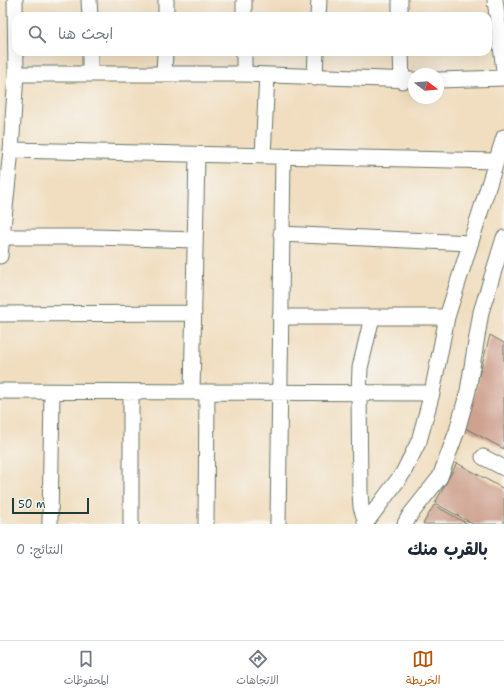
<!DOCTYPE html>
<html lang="ar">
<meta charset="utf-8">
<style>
:root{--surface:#fff;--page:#f6f6f7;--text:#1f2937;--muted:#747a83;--line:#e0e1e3;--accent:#b45309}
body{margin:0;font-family:"Shantell Sans","Playpen Sans Arabic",sans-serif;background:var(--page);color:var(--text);direction:rtl}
.compass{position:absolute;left:408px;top:68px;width:36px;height:36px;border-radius:50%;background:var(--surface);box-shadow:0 4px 16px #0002;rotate:106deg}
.scale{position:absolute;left:12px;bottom:10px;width:77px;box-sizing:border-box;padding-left:4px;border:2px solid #1f3d34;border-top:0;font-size:11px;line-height:14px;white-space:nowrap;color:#1f3d34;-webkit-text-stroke:3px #f6f6f2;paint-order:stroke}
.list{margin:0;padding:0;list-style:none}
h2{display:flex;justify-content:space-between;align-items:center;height:52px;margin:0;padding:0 16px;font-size:17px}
h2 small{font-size:13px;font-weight:400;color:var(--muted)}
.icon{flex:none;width:22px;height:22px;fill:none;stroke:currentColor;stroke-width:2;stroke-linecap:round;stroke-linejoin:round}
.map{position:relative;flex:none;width:504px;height:524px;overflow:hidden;direction:ltr}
.search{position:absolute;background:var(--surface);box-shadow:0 4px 16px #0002;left:12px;right:12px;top:12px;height:44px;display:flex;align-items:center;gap:10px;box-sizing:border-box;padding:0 14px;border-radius:12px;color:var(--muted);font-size:15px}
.sheet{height:116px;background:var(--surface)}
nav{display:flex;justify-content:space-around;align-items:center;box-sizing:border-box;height:56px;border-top:1px solid var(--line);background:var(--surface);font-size:11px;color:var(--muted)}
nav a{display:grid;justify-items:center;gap:2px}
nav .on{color:var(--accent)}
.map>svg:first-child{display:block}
</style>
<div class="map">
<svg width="504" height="524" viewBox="0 0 504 524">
<rect width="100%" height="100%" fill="#f6f6f2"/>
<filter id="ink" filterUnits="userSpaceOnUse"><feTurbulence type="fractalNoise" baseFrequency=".025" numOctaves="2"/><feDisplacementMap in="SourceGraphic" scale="8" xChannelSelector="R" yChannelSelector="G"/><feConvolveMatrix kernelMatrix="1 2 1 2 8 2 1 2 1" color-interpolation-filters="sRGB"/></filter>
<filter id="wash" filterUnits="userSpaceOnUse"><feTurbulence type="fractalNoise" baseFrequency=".012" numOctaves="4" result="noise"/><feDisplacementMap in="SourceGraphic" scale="16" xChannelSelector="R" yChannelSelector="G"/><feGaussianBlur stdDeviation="0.9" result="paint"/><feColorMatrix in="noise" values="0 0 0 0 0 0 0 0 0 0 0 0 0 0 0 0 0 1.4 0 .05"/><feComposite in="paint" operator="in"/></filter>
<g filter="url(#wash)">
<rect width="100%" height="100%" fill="#f1dec0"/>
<g id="blocks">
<path fill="#cfa28f" d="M490,335L504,343V449L465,428Z
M457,463L504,489V524H473L435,503Z
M434,505L468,524H423Z"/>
</g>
</g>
<g filter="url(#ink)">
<use href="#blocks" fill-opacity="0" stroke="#687565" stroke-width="1"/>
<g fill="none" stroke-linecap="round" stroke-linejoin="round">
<g stroke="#687565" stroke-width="17">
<path id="minor" d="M89,0L90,16
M244,0V16
M400,0V16
M495,0L504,70
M166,16V0
M318,16L319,0
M90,52V74
M244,52V74
M401,52L402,81
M16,74H244L414,80
M164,74L165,52
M315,78L316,52
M438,80L504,78
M11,150L496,161
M263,156L267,75
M281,234L470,243
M3,237H95L195,240
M0,256L11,150L16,74L15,0
M0,314L194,313
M280,317H447
M0,391L432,393
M131,392V524
M192,392L197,155
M483,457L504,468
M366,523L361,507L360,492L359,393L360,368L372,317
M50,524L52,392
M206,524L207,392
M278,524L283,156
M365,524L403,473L419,441L432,393L447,317L504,137
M405,524L410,515L440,477L457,431L468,391L481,312L504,238"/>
</g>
<use href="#minor" stroke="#fff" stroke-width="15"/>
</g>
</g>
</svg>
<svg class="compass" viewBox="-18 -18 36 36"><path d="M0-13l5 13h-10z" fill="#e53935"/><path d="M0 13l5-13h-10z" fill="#747a83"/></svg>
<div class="scale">50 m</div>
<div class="search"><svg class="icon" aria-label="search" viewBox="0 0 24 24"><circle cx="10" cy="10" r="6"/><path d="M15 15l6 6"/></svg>ابحث هنا</div>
</div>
<section class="sheet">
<h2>بالقرب منك<small>النتائج: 0</small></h2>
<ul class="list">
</ul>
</section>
<nav>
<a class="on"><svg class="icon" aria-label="map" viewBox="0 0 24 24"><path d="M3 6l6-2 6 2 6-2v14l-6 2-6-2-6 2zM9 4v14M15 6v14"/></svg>الخريطة</a>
<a><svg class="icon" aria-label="directions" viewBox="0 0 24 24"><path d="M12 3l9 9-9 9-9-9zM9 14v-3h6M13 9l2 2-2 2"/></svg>الاتجاهات</a>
<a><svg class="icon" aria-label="saved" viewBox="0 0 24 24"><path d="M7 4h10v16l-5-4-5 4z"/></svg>المحفوظات</a>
</nav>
